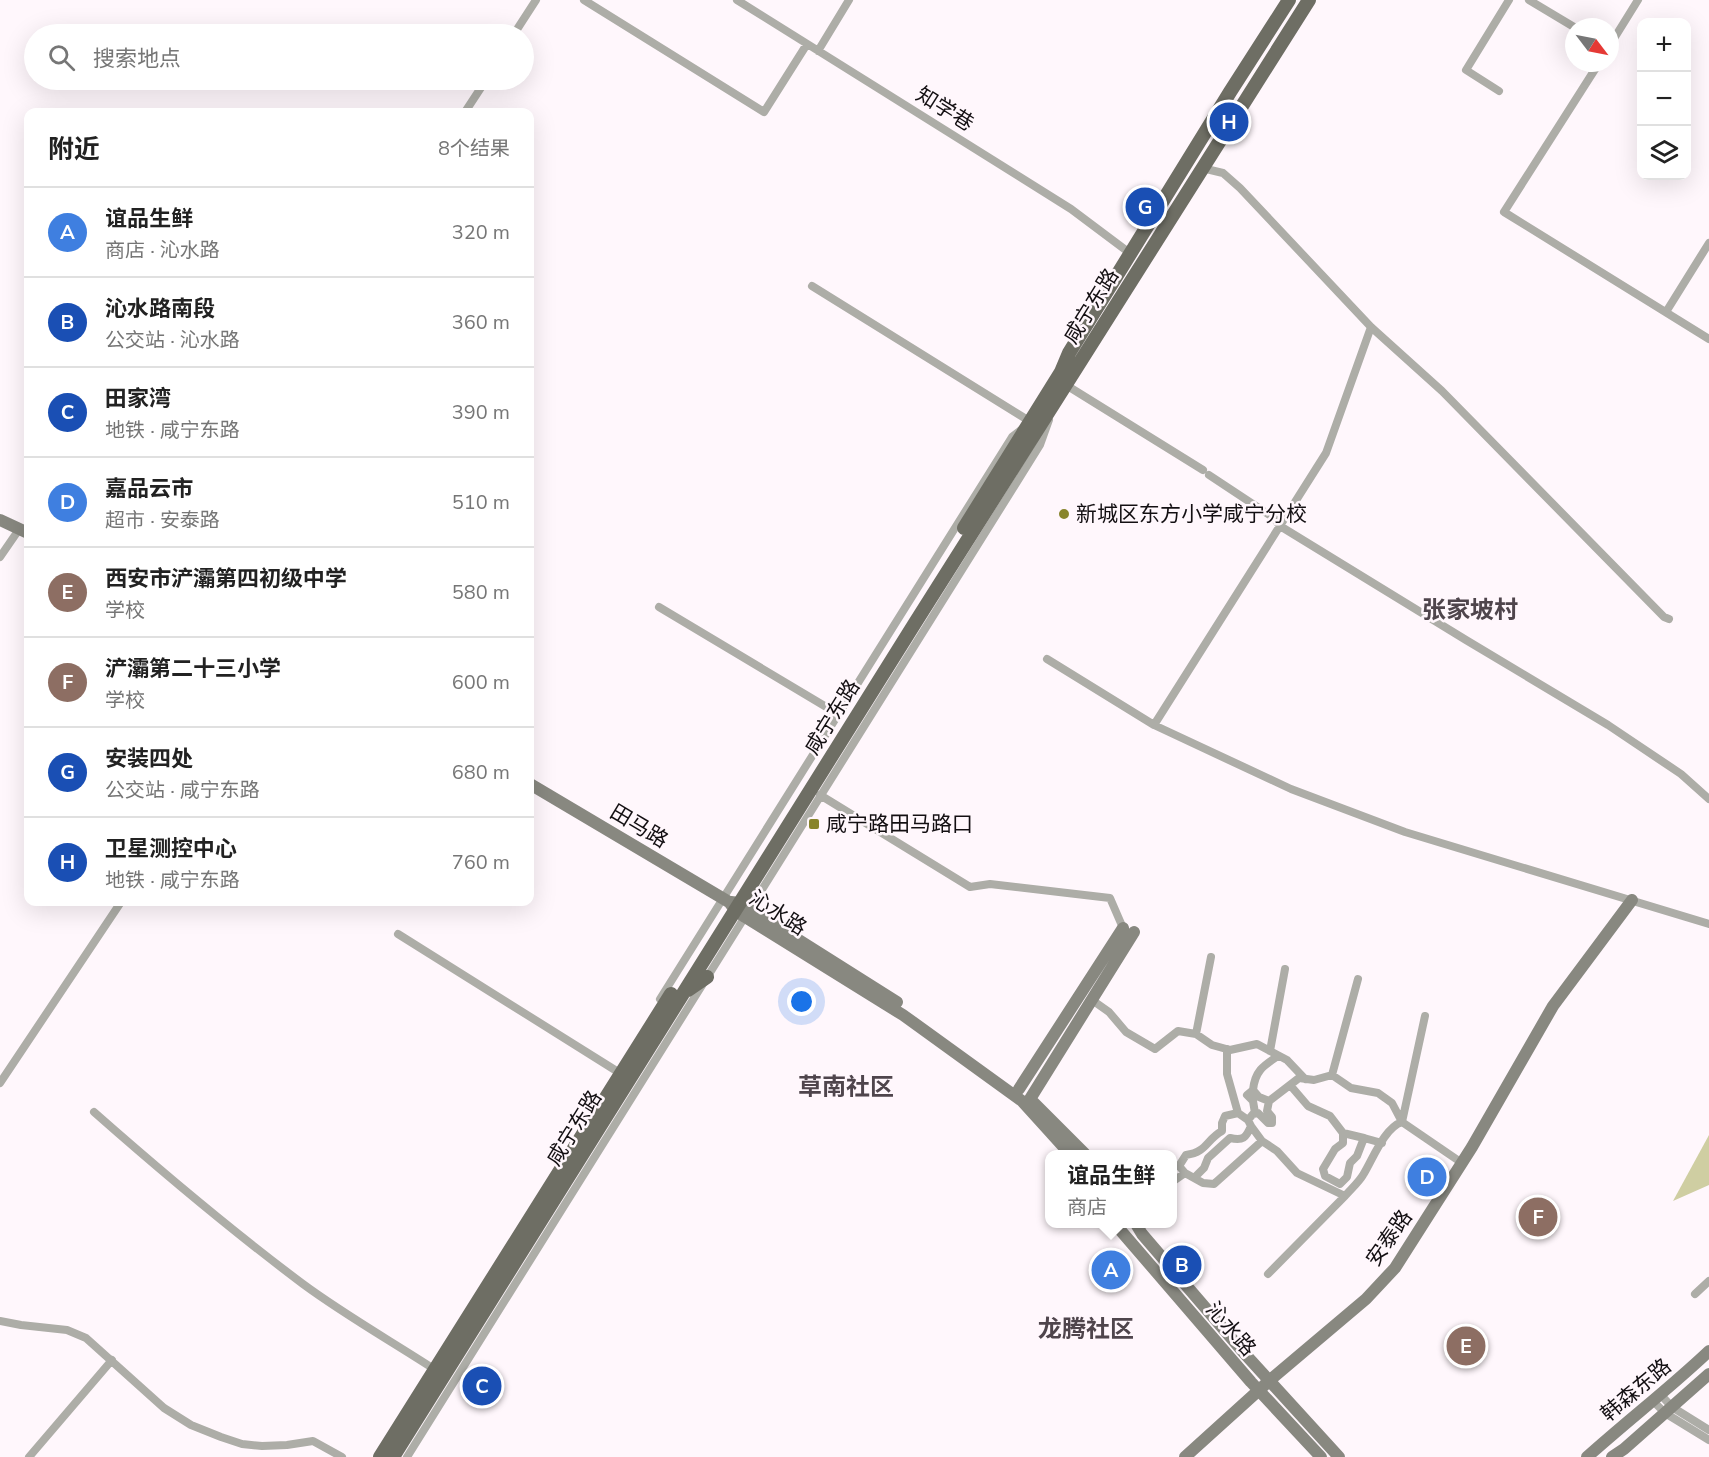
<!DOCTYPE html>
<html lang="zh">
<meta charset="utf-8">
<style>
:root{--surface:#fff;--page:#f2f2f2;--text:#222;--muted:#767676;--line:#e0e0e0;--accent:#88842c}
body{margin:0;font-family:"Nunito Sans","Noto Sans SC",sans-serif;background:var(--page);color:var(--text)}
.controls{position:absolute;right:18px;top:18px;display:grid;overflow:hidden;border-radius:12px;box-shadow:0 6px 24px #0002}
.controls button{width:54px;height:54px;display:grid;place-items:center;padding:0;border:0;border-bottom:2px solid var(--line);background:var(--surface);color:var(--text);font:30px sans-serif}
.compass{position:absolute;left:1565px;top:18px;width:54px;height:54px;border-radius:50%;background:var(--surface);box-shadow:0 6px 24px #0002;rotate:122deg}
.you{position:absolute;left:802px;top:1002px;width:21px;height:21px;margin:-15px;border:4px solid #fff;border-radius:50%;background:#1a73e8;box-shadow:0 0 0 9px #1a73e833}
.badge{display:grid;place-items:center;width:39px;height:39px;border-radius:50%;background:var(--accent);color:#fff;font-size:20px;font-weight:700}
.pin{position:absolute;translate:-50% -50%;border:3px solid #fff;box-shadow:0 2px 6px #0006}
.popup{position:absolute;left:1045px;top:1150px;width:132px;height:78px;box-sizing:border-box;display:grid;place-content:center;border-radius:12px;background:var(--surface);filter:drop-shadow(0 2px 4px #0005);font-size:20px;white-space:nowrap;color:var(--muted)}
.popup b{font-size:22px;color:var(--text)}
.popup::after{content:'';position:absolute;left:50%;top:100%;margin-left:-12px;border:12px solid transparent;border-top-color:var(--surface)}
.list{margin:0;padding:0;list-style:none}
h2{display:flex;justify-content:space-between;align-items:center;height:78px;margin:0;padding:0 24px;font-size:26px}
h2 small{font-size:20px;font-weight:400;color:var(--muted)}
.list li{display:grid;grid-template-columns:39px 1fr auto;gap:18px;align-items:center;box-sizing:border-box;height:90px;padding:0 24px;border-top:2px solid var(--line)}
.list b{display:block;font-size:22px;white-space:nowrap}
.list p{margin:0;font-size:20px;white-space:nowrap;color:var(--muted)}
.list em{font-size:20px;font-style:normal;color:var(--muted)}
.icon{flex:none;width:33px;height:33px;fill:none;stroke:currentColor;stroke-width:2;stroke-linecap:round;stroke-linejoin:round}
.map{position:relative;flex:none;width:1709px;height:1457px;overflow:hidden}
.search{position:absolute;background:var(--surface);box-shadow:0 6px 24px #0002;left:24px;top:24px;width:510px;height:66px;display:flex;align-items:center;gap:15px;box-sizing:border-box;padding:0 21px;border-radius:33px;color:var(--muted);font-size:22px}
.panel{position:absolute;background:var(--surface);box-shadow:0 6px 24px #0002;left:24px;top:108px;width:510px;height:798px;border-radius:12px}
.map>svg:first-child{display:block}
</style>
<div class="map">
<svg width="1709" height="1457" viewBox="0 0 1709 1457">
<rect width="100%" height="100%" fill="#fff7fc"/>
<path fill="#cfcea2" d="M1709,1135V1185L1673,1201Z"/>
<g fill="none" stroke-linecap="round" stroke-linejoin="round">
<path stroke="#adada7" stroke-width="8" d="M584,0L764,112L807,44
M737,0L1071,209L1131,254
M1529,0L1574,27
M514,34L536,0
M1610,45L1638,0
M818,51L849,0
M1599,63L1504,212L1709,339
M1499,91L1466,70L1509,0
M465,112L486,80
M1202,168L1223,173L1240,188L1371,327L1442,391L1664,617L1669,619
M1666,312L1709,243
M1066,385L1203,470
M1209,475L1274,518L1280,526L1466,640L1608,725L1681,774L1709,799
M0,557L20,528
M659,607L838,714
M1047,659L1154,725L1291,789L1405,832L1709,924
M1154,725L1326,453L1371,327
M820,795L970,887L990,884L1110,898L1123,928
M398,934L615,1070
M660,999L1012,437L1031,422L812,286
M1092,1000L1109,1012L1126,1032L1155,1049L1178,1031L1196,1034L1212,1045L1230,1050L1257,1044L1287,1060L1305,1079
M1196,1034L1211,957
M1227,1049V1074L1238,1113
M1270,1051L1285,969
M1332,1075L1358,979
M0,1083L121,902
M1290,1085L1308,1106L1330,1116L1343,1133
M1253,1090C1255,1071 1263,1066 1278,1056
M94,1112C162,1172 231,1230 303,1284C345,1315 391,1341 434,1369
M1255,1113L1253,1101L1247,1095L1253,1090L1259,1097L1269,1101
M1248,1120L1253,1114L1258,1113L1268,1123H1272V1117L1267,1111L1269,1101L1299,1078L1314,1080L1332,1075L1351,1088L1378,1093L1392,1103L1402,1122L1425,1016
M1364,1138L1343,1133V1143L1335,1149L1323,1169L1325,1176L1340,1184L1347,1177L1350,1163L1357,1156L1364,1138L1382,1143
M1185,1173L1179,1166L1186,1155C1207,1152 1206,1140 1222,1131V1123L1225,1116L1238,1113L1248,1120L1251,1126
M1194,1178L1204,1168L1208,1158L1230,1138C1243,1141 1246,1138 1251,1126L1262,1141
M1172,1182L1185,1173L1203,1183L1214,1184L1262,1141L1277,1151L1297,1173L1345,1196C1351,1189 1359,1182 1363,1175C1373,1159 1384,1128 1402,1122L1462,1163
M1268,1274L1345,1196
M1695,1294L1709,1281
M0,1321L21,1325L67,1330L86,1338L164,1408L191,1425L221,1437L242,1444L262,1446L287,1445L313,1441L342,1457
M1660,1394L1672,1407L1709,1430
M1652,1400L1665,1413L1709,1440
M29,1457L112,1360
M407,1457L1040,445L1049,420"/>
<path stroke="#888880" stroke-width="12" d="M0,520L28,533
M530,784L729,902L735,910L745,917L903,1015L1022,1101L1070,1154
M731,902L740,903L897,1002
M1019,1089L1123,928
M1030,1099L1085,1154
M1030,1099L1134,932
M1115,1224L1251,1382L1321,1457
M1136,1224L1142,1234L1245,1354L1339,1457
M1185,1457L1269,1381L1366,1299L1395,1268L1472,1147L1553,1006L1632,900
M1587,1457C1627,1421 1670,1388 1709,1351
M1612,1457L1624,1449L1709,1374"/>
<path stroke="#6e6e64" stroke-width="14" d="M964,528L1061,372L1069,353L1230,92L1289,0
M688,990L707,977
M380,1457L671,994
M393,1457L915,623L1309,0"/>
</g>
<g fill="#88842c" stroke="#fff7fc" stroke-width="2">
<circle cx="1064" cy="514" r="6"/>
<rect x="808" y="818" width="12" height="12" rx="3"/>
</g>
<g text-anchor="middle" stroke-width="5" stroke-linejoin="round" paint-order="stroke">
<g font-size="21" fill="#130f12" stroke="#fff7fc">
<text transform="translate(945 109) rotate(32)" y="7">知学巷</text>
<text transform="translate(1091 306) rotate(-58)" y="7">咸宁东路</text>
<text transform="translate(832 717) rotate(-58)" y="7">咸宁东路</text>
<text transform="translate(639 826) rotate(31)" y="7">田马路</text>
<text transform="translate(778 913) rotate(33)" y="7">沁水路</text>
<text transform="translate(574 1128) rotate(-58)" y="7">咸宁东路</text>
<text transform="translate(1389 1238) rotate(-55)" y="7">安泰路</text>
<text transform="translate(1231 1329) rotate(49)" y="7">沁水路</text>
<text transform="translate(1636 1390) rotate(-40)" y="7">韩森东路</text>
</g>
<g font-size="21" fill="#130f12" stroke="#fff7fc" text-anchor="start">
<text x="1076" y="521">新城区东方小学咸宁分校</text>
<text x="826" y="831">咸宁路田马路口</text>
</g>
<g font-size="24" font-weight="bold" fill="#4f454c" stroke="#fff7fc">
<text x="1470" y="618">张家坡村</text>
<text x="846" y="1095">草南社区</text>
<text x="1086" y="1337">龙腾社区</text>
</g>
</g>
</svg>
<div class="controls">
<button>+</button>
<button>−</button>
<button><svg class="icon" aria-label="layers" viewBox="0 0 24 24"><path d="M12 4l9 5-9 5-9-5zM3 14l9 5 9-5"/></svg></button>
</div>
<svg class="compass" viewBox="-18 -18 36 36"><path d="M0-13l5 13h-10z" fill="#e53935"/><path d="M0 13l5-13h-10z" fill="#767676"/></svg>
<div class="you"></div>
<div class="pin badge" style="left:1111px;top:1270px;background:#3f7fe0">A</div>
<div class="popup"><b>谊品生鲜</b>商店</div>
<div class="pin badge" style="left:1182px;top:1265px;background:#1a4fb4">B</div>
<div class="pin badge" style="left:482px;top:1386px;background:#1a4fb4">C</div>
<div class="pin badge" style="left:1427px;top:1177px;background:#3f7fe0">D</div>
<div class="pin badge" style="left:1466px;top:1346px;background:#8d6e63">E</div>
<div class="pin badge" style="left:1538px;top:1217px;background:#8d6e63">F</div>
<div class="pin badge" style="left:1145px;top:207px;background:#1a4fb4">G</div>
<div class="pin badge" style="left:1229px;top:122px;background:#1a4fb4">H</div>
<div class="search"><svg class="icon" aria-label="search" viewBox="0 0 24 24"><circle cx="10" cy="10" r="6"/><path d="M15 15l6 6"/></svg>搜索地点</div>
<section class="panel">
<h2>附近<small>8个结果</small></h2>
<ul class="list">
<li><span class="badge" style="background:#3f7fe0">A</span><div><b>谊品生鲜</b><p>商店 · 沁水路</p></div><em>320 m</em></li>
<li><span class="badge" style="background:#1a4fb4">B</span><div><b>沁水路南段</b><p>公交站 · 沁水路</p></div><em>360 m</em></li>
<li><span class="badge" style="background:#1a4fb4">C</span><div><b>田家湾</b><p>地铁 · 咸宁东路</p></div><em>390 m</em></li>
<li><span class="badge" style="background:#3f7fe0">D</span><div><b>嘉品云市</b><p>超市 · 安泰路</p></div><em>510 m</em></li>
<li><span class="badge" style="background:#8d6e63">E</span><div><b>西安市浐灞第四初级中学</b><p>学校</p></div><em>580 m</em></li>
<li><span class="badge" style="background:#8d6e63">F</span><div><b>浐灞第二十三小学</b><p>学校</p></div><em>600 m</em></li>
<li><span class="badge" style="background:#1a4fb4">G</span><div><b>安装四处</b><p>公交站 · 咸宁东路</p></div><em>680 m</em></li>
<li><span class="badge" style="background:#1a4fb4">H</span><div><b>卫星测控中心</b><p>地铁 · 咸宁东路</p></div><em>760 m</em></li>
</ul>
</section>
</div>
